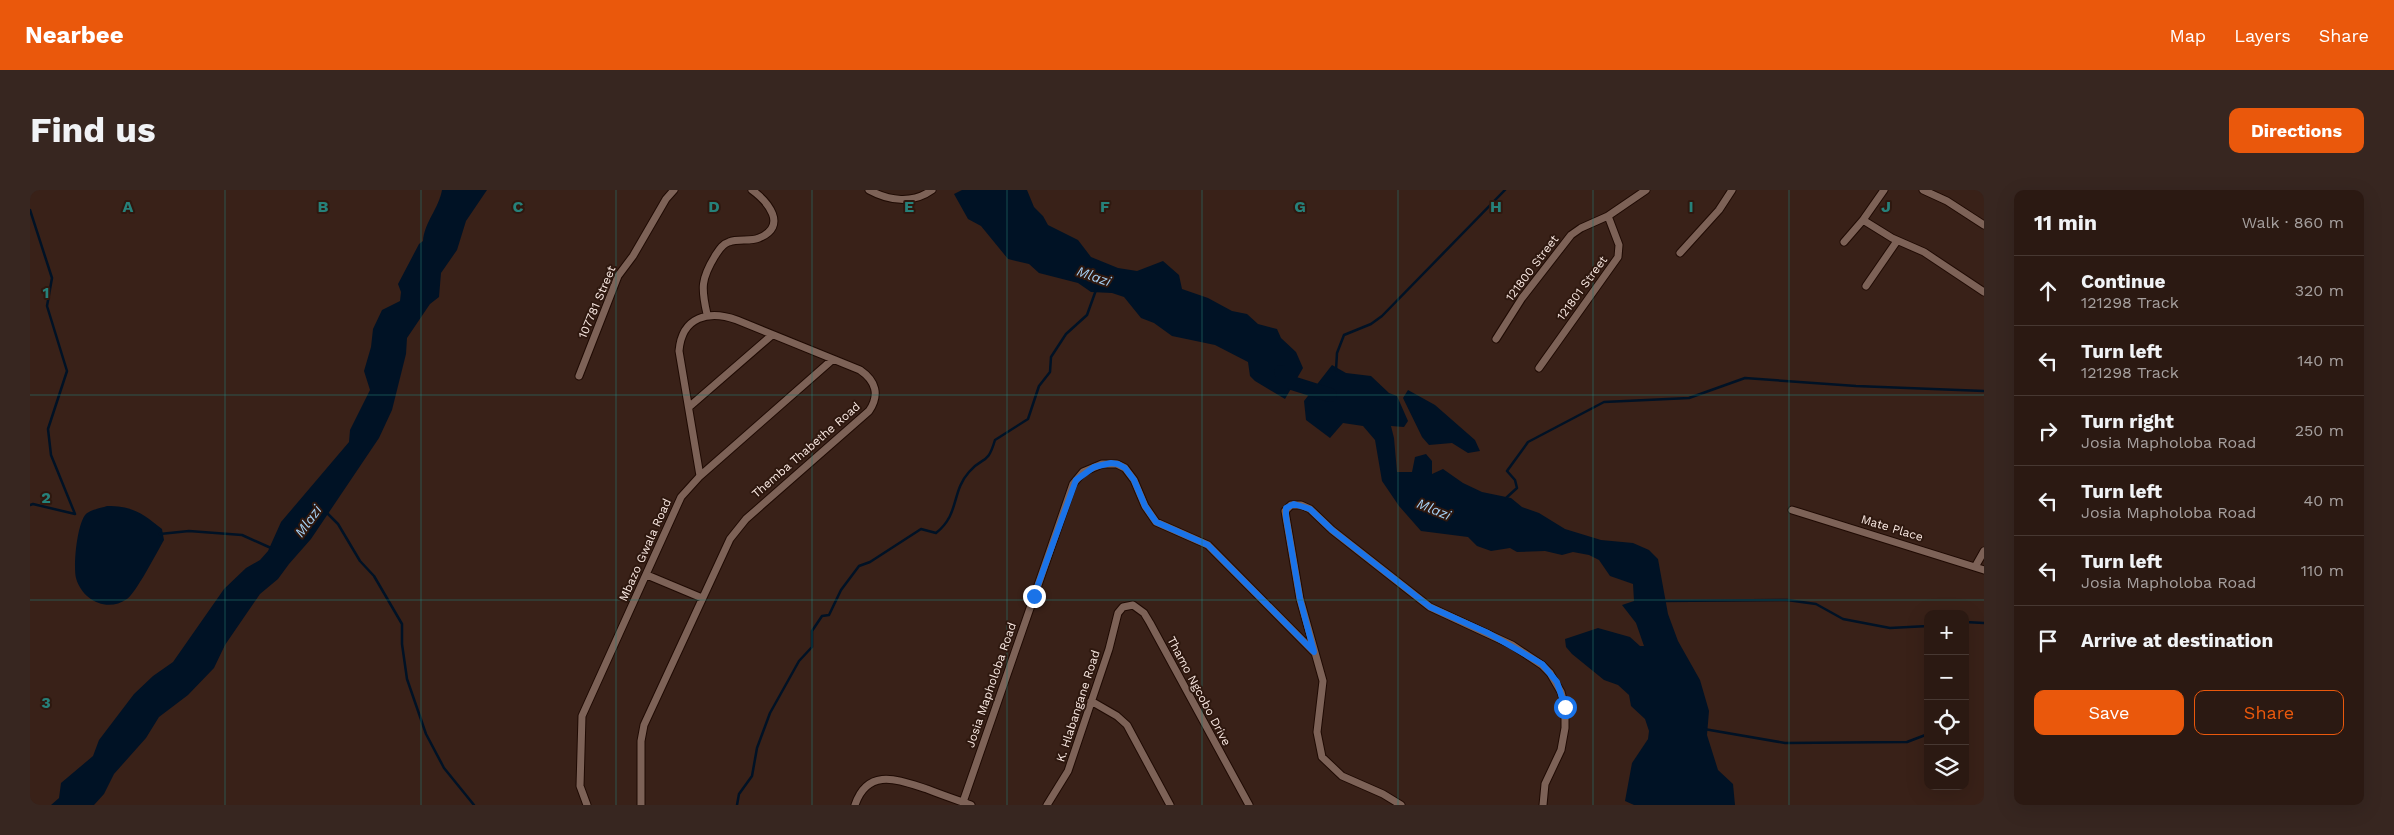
<!DOCTYPE html>
<meta charset="utf-8">
<style>
:root{--surface:#2b1912;--page:#372620;--text:#f1f3f6;--muted:#a6a09f;--line:#473832;--accent:#ea580c}
body{margin:0;font-family:"Work Sans",sans-serif;background:var(--page);color:var(--text)}
.controls{position:absolute;right:15px;bottom:15px;display:grid;overflow:hidden;border-radius:10px;box-shadow:0 5px 20px #0002}
.controls button{width:45px;height:45px;display:grid;place-items:center;padding:0;border:0;border-bottom:1px solid var(--line);background:var(--surface);color:var(--text);font:25px sans-serif}
.stop{position:absolute;width:15px;height:15px;margin:-11px;border:4px solid #1a73e8;border-radius:50%;background:#fff}
.stop.end{background:#1a73e8;border-color:#fff;box-shadow:0 1px 5px #0008}
.list{margin:0;padding:0;list-style:none}
h2{display:flex;justify-content:space-between;align-items:center;height:65px;margin:0;padding:0 20px;font-size:21px}
h2 small{font-size:16px;font-weight:400;color:var(--muted)}
.list li{display:grid;grid-template-columns:32px 1fr auto;gap:15px;align-items:center;box-sizing:border-box;height:70px;padding:0 20px;border-top:1px solid var(--line)}
.list b{display:block;font-size:19px;white-space:nowrap}
.list p{margin:0;font-size:16px;white-space:nowrap;color:var(--muted)}
.list em{font-size:16px;font-style:normal;color:var(--muted)}
.actions{display:flex;gap:10px;padding:15px 20px}
.actions a{flex:1;padding:11px 0;border:1px solid var(--accent);border-radius:10px;text-align:center;font-size:18px;color:var(--accent)}
.actions .main{background:var(--accent);color:#fff}
.icon{flex:none;width:28px;height:28px;fill:none;stroke:currentColor;stroke-width:2;stroke-linecap:round;stroke-linejoin:round}
.map{position:relative;flex:none;width:1954px;height:615px;overflow:hidden;border-radius:10px}
header{display:flex;align-items:center;gap:30px;box-sizing:border-box;height:70px;padding:0 25px;background:var(--accent);color:#fff}
header strong{font-size:24px}
nav{display:flex;gap:28px;margin-inline-start:auto;font-size:18px}
.intro{display:flex;align-items:center;justify-content:space-between;box-sizing:border-box;height:120px;padding:0 30px}
h1{margin:0;font-size:35px}
.button{padding:12px 22px;border-radius:10px;background:var(--accent);color:#fff;font-size:18px;font-weight:700}
main{display:flex;gap:30px;padding:0 30px}
aside{flex:1;background:var(--surface);border-radius:10px;box-shadow:0 5px 20px #0002}
.map>svg:first-child{display:block}
</style>
<header>
<strong>Nearbee</strong>
<nav><a>Map</a><a>Layers</a><a>Share</a></nav>
</header>
<div class="intro"><h1>Find us</h1><a class="button">Directions</a></div>
<main>
<div class="map">
<svg width="1954" height="615" viewBox="0 0 1954 615">
<rect width="100%" height="100%" fill="#392118"/>
<path fill="#001225" d="M412,0H457L436,31L427,60L411,83L409,107L400,114L377,148L376,164L362,220L349,248L281,349L259,374L248,389L230,404L195,455L184,478L158,505L129,527L116,548L84,584L74,604L64,615H21L29,608L31,593L63,566L69,550L104,504L123,486L143,472L194,399L216,378L230,370L238,361L251,332L319,252L320,240L340,200L334,181L341,157L343,139L352,120L370,111L371,102L368,94L389,54L393,51C394,33 409,18 412,0Z
M932,0H997L1004,17L1013,26L1018,35L1048,50L1061,67L1088,78L1107,81L1133,71L1149,85L1152,99L1178,108L1202,121L1217,124L1228,134L1247,139L1251,148L1266,162L1273,178L1255,209L1225,191L1220,186L1218,172L1185,155L1142,146L1124,133L1111,128L1094,107L1082,103L1061,102L1048,93L1009,83L999,74L978,69L951,36L938,29L924,4Z
M1302,175L1316,183L1341,186L1359,203L1367,206L1378,231L1374,237L1361,236L1364,248L1367,282H1382L1385,267L1396,264L1402,271V284L1413,279L1433,293L1452,302L1481,308L1492,317L1509,323L1535,339L1571,350L1603,353L1619,360L1628,369L1638,424L1648,451L1670,490L1679,521L1677,545L1688,580L1703,594L1705,615H1604L1595,611L1602,573L1618,549L1619,541L1615,529L1601,516L1599,505L1588,495L1574,490L1542,464L1536,457L1535,449L1568,438L1600,447L1610,456H1614L1606,433L1592,415L1604,411L1603,394L1580,386L1569,370L1559,365L1543,362L1532,365L1515,361L1487,362L1480,358L1461,361L1447,356L1438,347L1391,341L1369,316L1352,291L1345,250L1333,236L1313,233L1300,248L1276,230L1274,211Z
M1378,200L1405,215L1445,250L1450,261L1438,263L1422,253L1399,255L1392,247L1373,208Z
M77,316C104,316 113,324 132,339L134,350C127,362 106,403 97,409C77,423 52,410 46,388C43,376 47,333 56,324C60,320 71,318 77,316Z"/>
<g fill="none" stroke-linecap="round" stroke-linejoin="round">
<path stroke="#001225" stroke-width="2.5" d="M0,20L22,88L17,116L37,181L18,239L21,265L45,324
M1306,180L1307,163L1314,145L1341,134L1352,126L1475,0
M1476,308L1487,298L1485,290L1477,281L1498,252L1574,212L1659,208L1715,188L1826,196L1954,201
M0,315L3,314L45,324
M296,322L308,334L330,371L344,386L372,434V454L377,489L396,544L414,578L444,615
M130,344L159,341L212,345L241,358
M1632,411L1757,410L1786,414L1813,429L1860,438L1898,436
M1935,432L1954,433
M1674,539L1755,553L1877,552L1898,544
M707,615L709,604L722,586L727,558L740,523L769,471L782,457V441L792,426L799,425L811,400L829,376L840,372L891,339L906,343C930,324 921,302 939,282C953,265 957,277 965,250L998,229L1009,196L1020,182L1021,167L1036,144L1057,125L1066,100"/>
<path stroke="#001225" stroke-width="14" d="M1251,182L1262,193L1300,205"/>
<g stroke="#1f0a03" stroke-width="9">
<path id="minor" d="M839,0C859,11 883,14 902,0
M1854,0L1833,30L1862,48L1894,62L1954,102
M1893,0L1917,11L1954,35
M1814,52L1833,30
M1650,63L1689,20L1702,0
M1836,96L1867,51
M677,124C671,98 671,89 685,66C689,60 692,54 699,52C708,48 720,52 729,48C759,36 737,11 722,0
M1466,149L1492,108L1541,45L1551,38L1578,26L1616,0
M1509,178L1588,67L1589,55L1578,26
M549,186L588,86L603,66L636,9L644,0
M659,217L742,145
M1762,320L1954,380
M1945,377L1954,361
M617,385L672,408
M1061,511L1087,526L1097,535L1140,615
M933,612L1043,294L1053,282L1072,274H1087L1095,278L1104,290L1115,316L1126,332L1178,355L1284,462
M557,615L550,596L552,526L651,307L670,286L802,170
M611,615V551L614,535L700,349L716,329L839,221C850,205 846,191 830,180L707,130C679,120 652,126 649,161L670,286
M825,615C838,577 868,590 897,599C912,605 927,610 941,615
M1017,615L1038,581L1079,459L1088,423L1093,417L1103,415L1114,423L1120,433L1219,615
M1371,615L1353,604L1312,586L1292,567L1287,542L1293,491L1270,409L1255,321L1261,315H1271L1280,319L1302,340L1400,417L1482,455L1512,475L1520,483L1531,502L1535,517V538L1531,560L1515,594L1513,615"/>
</g>
<use href="#minor" stroke="#7d6257" stroke-width="7"/>
</g>
<g fill="none" stroke-linecap="round" stroke-linejoin="round">
<path stroke="#1a73e8" stroke-width="6" d="M1004,406L1046,290L1064,277L1081,273L1088,274L1095,278L1104,290L1115,316L1126,332L1178,355L1284,462L1270,409L1256,327V318L1264,314L1280,319L1302,340L1400,417L1458,443L1512,474L1527,492L1535,517"/>
</g>
<path fill="none" stroke="#26817a" stroke-width="1" stroke-opacity="0.55" d="M195,0V615M391,0V615M586,0V615M782,0V615M977,0V615M1172,0V615M1368,0V615M1563,0V615M1759,0V615M0,205H1954M0,410H1954"/>
<g text-anchor="middle" stroke-width="4" stroke-linejoin="round" paint-order="stroke">
<g font-size="12" fill="#f9e8e2" stroke="#2e180f">
<text transform="translate(1502 78) rotate(-53)" y="4">121800 Street</text>
<text transform="translate(1552 98) rotate(-54)" y="4">121801 Street</text>
<text transform="translate(567 112) rotate(-67)" y="4">107781 Street</text>
<text transform="translate(776 260) rotate(-41)" y="4">Themba Thabethe Road</text>
<text transform="translate(1862 338) rotate(17)" y="4">Mate Place</text>
<text transform="translate(615 360) rotate(-66)" y="4">Mbazo Gwala Road</text>
<text transform="translate(961 495) rotate(-71)" y="4">Josia Mapholoba Road</text>
<text transform="translate(1169 501) rotate(62)" y="4">Thamo Ngcobo Drive</text>
<text transform="translate(1048 516) rotate(-72)" y="4">K. Hlabangane Road</text>
</g>
<g font-size="14" font-style="italic" fill="#a6d1f5" stroke="#2e180f">
<text transform="translate(1064 86) rotate(19)" y="5">Mlazi</text>
<text transform="translate(1404 319) rotate(22)" y="5">Mlazi</text>
<text transform="translate(278 331) rotate(-54)" y="5">Mlazi</text>
</g>
</g>
<g font-size="16" text-anchor="middle" font-weight="bold" fill="#26817a" stroke="#2e180f" stroke-width="4" stroke-linejoin="round" paint-order="stroke">
<text x="98" y="22">A</text>
<text x="293" y="22">B</text>
<text x="488" y="22">C</text>
<text x="684" y="22">D</text>
<text x="879" y="22">E</text>
<text x="1075" y="22">F</text>
<text x="1270" y="22">G</text>
<text x="1466" y="22">H</text>
<text x="1661" y="22">I</text>
<text x="1856" y="22">J</text>
<text x="16" y="108">1</text>
<text x="16" y="313">2</text>
<text x="16" y="518">3</text>
</g>
</svg>
<div class="controls">
<button>+</button>
<button>−</button>
<button><svg class="icon" aria-label="locate" viewBox="0 0 24 24"><circle cx="12" cy="12" r="6"/><path d="M12 2v4M12 18v4M2 12h4M18 12h4"/></svg></button>
<button><svg class="icon" aria-label="layers" viewBox="0 0 24 24"><path d="M12 4l9 5-9 5-9-5zM3 14l9 5 9-5"/></svg></button>
</div>
<div class="stop" style="left:1535px;top:517px"></div>
<div class="stop end" style="left:1004px;top:406px"></div>
</div>
<aside>
<h2>11 min<small>Walk · 860 m</small></h2>
<ul class="list">
<li><svg class="icon" aria-label="ahead" viewBox="0 0 24 24"><path d="M12 20V5M6 11l6-6 6 6"/></svg><div><b>Continue</b><p>121298 Track</p></div><em>320 m</em></li>
<li><svg class="icon" aria-label="left" viewBox="0 0 24 24"><path d="M17 20v-9H6M10 6l-5 5 5 5"/></svg><div><b>Turn left</b><p>121298 Track</p></div><em>140 m</em></li>
<li><svg class="icon" aria-label="right" viewBox="0 0 24 24"><path d="M7 20v-9h11M14 6l5 5-5 5"/></svg><div><b>Turn right</b><p>Josia Mapholoba Road</p></div><em>250 m</em></li>
<li><svg class="icon" aria-label="left" viewBox="0 0 24 24"><path d="M17 20v-9H6M10 6l-5 5 5 5"/></svg><div><b>Turn left</b><p>Josia Mapholoba Road</p></div><em>40 m</em></li>
<li><svg class="icon" aria-label="left" viewBox="0 0 24 24"><path d="M17 20v-9H6M10 6l-5 5 5 5"/></svg><div><b>Turn left</b><p>Josia Mapholoba Road</p></div><em>110 m</em></li>
<li><svg class="icon" aria-label="arrive" viewBox="0 0 24 24"><path d="M6 21V4h12l-3 4 3 4H6"/></svg><div><b>Arrive at destination</b></div></li>
</ul>
<div class="actions"><a class="main">Save</a><a>Share</a></div>
</aside>
</main>
